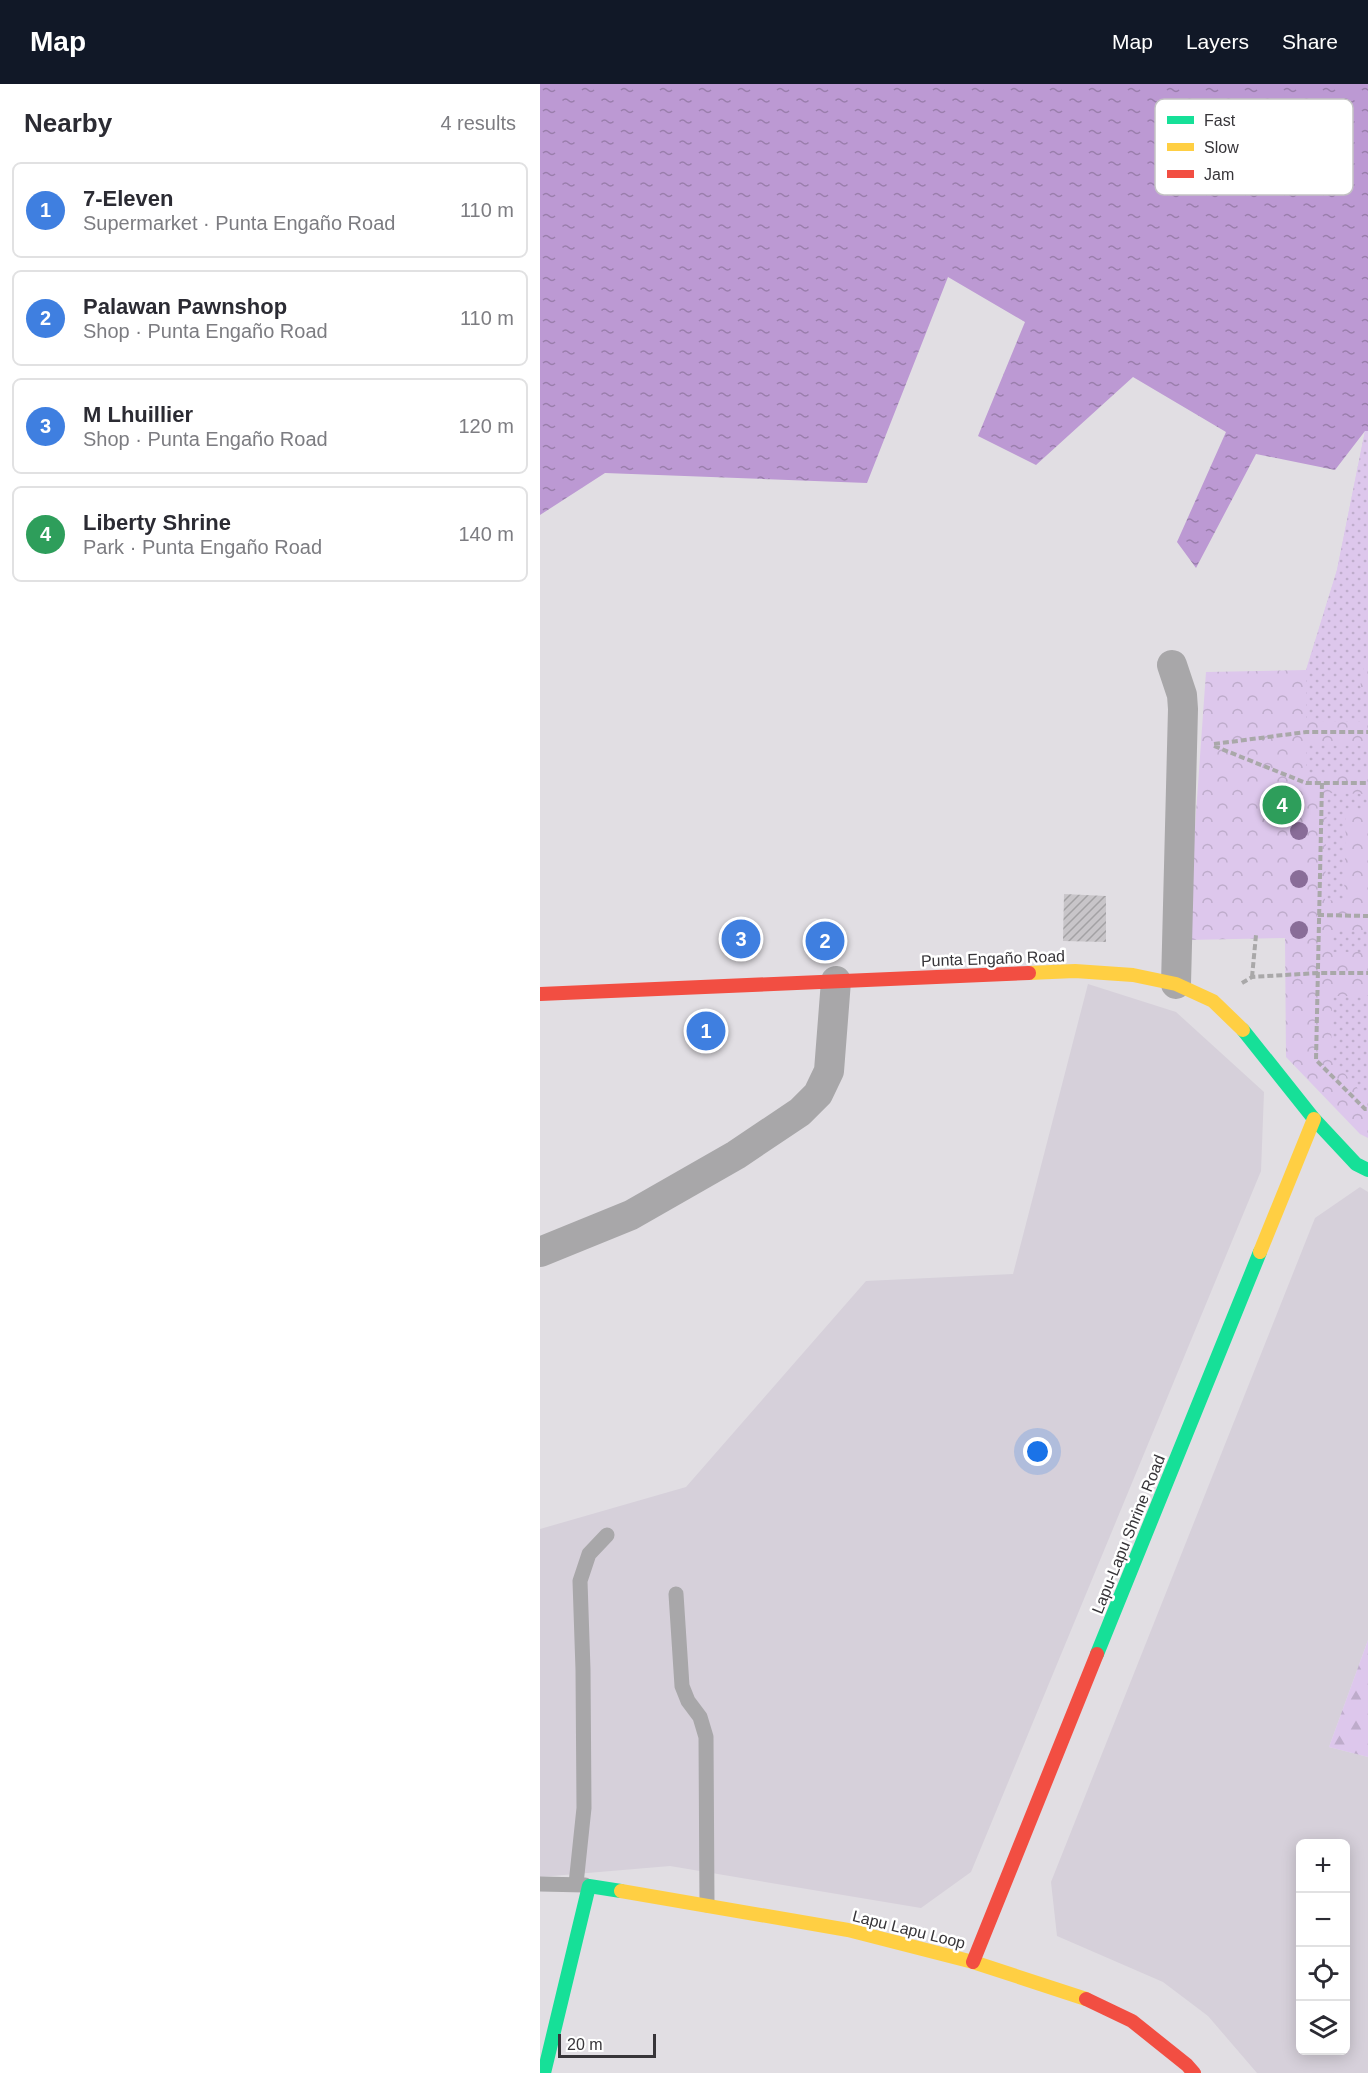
<!DOCTYPE html>
<meta charset="utf-8">
<style>
:root{--surface:#fff;--page:#f2f2f3;--text:#2b2b33;--muted:#7c7c81;--line:#e1e1e2;--accent:#111827}
body{margin:0;font-family:Arial,sans-serif;background:var(--page);color:var(--text)}
.controls{position:absolute;right:18px;bottom:18px;display:grid;overflow:hidden;border-radius:9px;box-shadow:0 3px 15px #0003}
.controls button{width:54px;height:54px;display:grid;place-items:center;padding:0;border:0;border-bottom:2px solid var(--line);background:var(--surface);color:var(--text);font:30px sans-serif}
.scale{position:absolute;left:18px;bottom:15px;width:98px;box-sizing:border-box;padding-left:6px;border:3px solid #373539;border-top:0;font-size:16px;line-height:21px;white-space:nowrap;color:#373539;-webkit-text-stroke:4px #fff;paint-order:stroke}
.you{position:absolute;left:498px;top:1368px;width:21px;height:21px;margin:-15px;border:4px solid #fff;border-radius:50%;background:#1a73e8;box-shadow:0 0 0 9px #1a73e833}
.badge{display:grid;place-items:center;width:39px;height:39px;border-radius:50%;background:var(--accent);color:#fff;font-size:20px;font-weight:700}
.pin{position:absolute;translate:-50% -50%;border:3px solid #fff;box-shadow:0 2px 6px #0006}
.list{margin:0;padding:0;list-style:none}
h2{display:flex;justify-content:space-between;align-items:center;height:78px;margin:0;padding:0 24px;font-size:26px}
h2 small{font-size:20px;font-weight:400;color:var(--muted)}
.list li{display:grid;grid-template-columns:39px 1fr auto;gap:18px;align-items:center;box-sizing:border-box;height:96px;margin:0 12px 12px;padding:0 12px;border:2px solid var(--line);border-radius:9px}
.list b{display:block;font-size:22px;white-space:nowrap}
.list p{margin:0;font-size:20px;white-space:nowrap;color:var(--muted)}
.list em{font-size:20px;font-style:normal;color:var(--muted)}
.icon{flex:none;width:33px;height:33px;fill:none;stroke:currentColor;stroke-width:2;stroke-linecap:round;stroke-linejoin:round}
.map{position:relative;flex:none;width:828px;height:1989px;overflow:hidden}
header{display:flex;align-items:center;gap:36px;box-sizing:border-box;height:84px;padding:0 30px;background:var(--accent);color:#fff}
header strong{font-size:28px}
nav{display:flex;gap:33px;margin-inline-start:auto;font-size:21px}
main{display:flex}
aside{flex:1;background:var(--surface)}
.map>svg:first-child{display:block}
</style>
<header>
<strong>Map</strong>
<nav><a>Map</a><a>Layers</a><a>Share</a></nav>
</header>
<main>
<aside>
<h2>Nearby<small>4 results</small></h2>
<ul class="list">
<li><span class="badge" style="background:#3f7fe0">1</span><div><b>7-Eleven</b><p>Supermarket · Punta Engaño Road</p></div><em>110 m</em></li>
<li><span class="badge" style="background:#3f7fe0">2</span><div><b>Palawan Pawnshop</b><p>Shop · Punta Engaño Road</p></div><em>110 m</em></li>
<li><span class="badge" style="background:#3f7fe0">3</span><div><b>M Lhuillier</b><p>Shop · Punta Engaño Road</p></div><em>120 m</em></li>
<li><span class="badge" style="background:#2e9e5b">4</span><div><b>Liberty Shrine</b><p>Park · Punta Engaño Road</p></div><em>140 m</em></li>
</ul>
</aside>
<div class="map">
<svg width="828" height="1989" viewBox="0 0 828 1989">
<defs>
<pattern id="forest-firs" width="22" height="20" patternUnits="userSpaceOnUse" patternTransform="scale(1.5)"><rect width="22" height="20" fill="#ddc7ec"/><path d="M5 1l3.5 6h-7zM16 11l3.5 6h-7z" fill="#beaccb"/></pattern>
<pattern id="park-crowns" width="20" height="18" patternUnits="userSpaceOnUse" patternTransform="scale(1.5)"><rect width="20" height="18" fill="#ddc7ec"/><path d="M2 6a3 3 0 1 1 6 0M12 15a3 3 0 1 1 6 0" fill="none" stroke="#beaccb"/></pattern>
<pattern id="garden-dots" width="8" height="8" patternUnits="userSpaceOnUse" patternTransform="scale(1.5)"><rect width="8" height="8" fill="#ddc7ec"/><path d="M2 2h.1M6 6h.1" fill="none" stroke="#beaccb" stroke-width="1.8" stroke-linecap="round"/></pattern>
<pattern id="water-ripples" width="26" height="14" patternUnits="userSpaceOnUse" patternTransform="scale(1.5)"><rect width="26" height="14" fill="#bc99d3"/><path d="M2 4q2-2 4 0t4 0M15 11q2-2 4 0t4 0" fill="none" stroke="#9a7eac"/></pattern>
<pattern id="building-hatch" width="6" height="6" patternUnits="userSpaceOnUse" patternTransform="scale(1.5)"><rect width="6" height="6" fill="#c8c5c9"/><path d="M-1 1l2-2M0 6l6-6M5 7l2-2" fill="none" stroke="#a3a1a4"/></pattern>
</defs>
<rect width="100%" height="100%" fill="#e1dee3"/>
<path fill="#d6d0da" fill-rule="evenodd" d="M548,900L636,928L724,1008L721,1087L431,1788L381,1824L130,1782L0,1793V1445L146,1403L326,1197L473,1190Z
M820,1103L828,1108V1556L789,1663L828,1673V1989H717L668,1932L623,1898L517,1852L511,1798L775,1134ZM760,1760H806V1966H760Z"/>
<path fill="url(#forest-firs)" d="M828,1556V1673L789,1663Z"/>
<path fill="url(#park-crowns)" d="M825,347H828V1054L820,1050L746,973L745,854L647,856L666,588L766,586L797,486Z"/>
<path fill="url(#garden-dots)" d="M825,347H828V564L820,603L828,604V638L766,637V587L797,486Z
M766,661L828,662V690L766,689Z
M787,709L828,710V727H806L804,817L785,816Z
M793,846L828,847V868H793Z
M792,912H828V1016L791,974Z"/>
<path fill="url(#water-ripples)" d="M0,0H828V347H825L795,386L716,370L656,484L637,458L686,348L593,293L496,381L438,352L485,238L408,193L327,399L65,389L0,431Z"/>
<path fill="url(#building-hatch)" d="M524,810L566,812V858L523,857Z"/>
<g fill="none" stroke-linecap="round" stroke-linejoin="round">
<path stroke="#a9a8a9" stroke-width="4" stroke-dasharray="6 3" stroke-linecap="butt" d="M674,660L766,648H828
M674,662L766,699H828
M782,699L776,976L825,1025H828
M778,831L828,832
M712,893L716,851
M702,899L712,893L778,889H828"/>
<path stroke="#a8a7a9" stroke-width="15" d="M136,1510L142,1602L148,1617L160,1633L166,1653L167,1821
M0,1800L45,1801
M36,1800L44,1724L43,1586L40,1497L49,1470L67,1451"/>
<path stroke="#a8a7a9" stroke-width="30" d="M632,581L642,611L643,625L636,900
M0,1168L91,1131L196,1071L260,1028L278,1010L289,987L296,897"/>
<path stroke="#16e098" stroke-width="14" d="M703,946L774,1035L816,1080L828,1086
M557,1570L720,1168
M4,1989L49,1802L81,1807"/>
<path stroke="#ffcf43" stroke-width="14" d="M489,889L535,887L593,891L636,900L673,917L703,946
M720,1168L774,1035
M81,1807L308,1846L433,1878L546,1915"/>
<path stroke="#f24e42" stroke-width="14" d="M0,910L489,889
M433,1878L557,1570
M546,1915L592,1937L647,1981L654,1989"/>
</g>
<g fill="#896d98">
<circle cx="759" cy="747" r="9"/>
<circle cx="759" cy="795" r="9"/>
<circle cx="759" cy="846" r="9"/>
</g>
<g text-anchor="middle" stroke-width="5" stroke-linejoin="round" paint-order="stroke">
<g font-size="16" fill="#373539" stroke="#fff">
<text transform="translate(453 874) rotate(-2)" y="6">Punta Engaño Road</text>
<text transform="translate(588 1450) rotate(-68)" y="6">Lapu-Lapu Shrine Road</text>
<text transform="translate(369 1845) rotate(14)" y="6">Lapu Lapu Loop</text>
</g>
</g>
<rect x="615" y="15" width="198" height="96" rx="9" fill="#fff" stroke="#c3c2c4" stroke-width="1.5"/>
<rect x="627" y="32" width="27" height="8" fill="#16e098"/>
<rect x="627" y="59" width="27" height="8" fill="#ffcf43"/>
<rect x="627" y="86" width="27" height="8" fill="#f24e42"/>
<g font-size="16" fill="#373539">
<text x="664" y="42">Fast</text>
<text x="664" y="69">Slow</text>
<text x="664" y="96">Jam</text>
</g>
</svg>
<div class="controls">
<button>+</button>
<button>−</button>
<button><svg class="icon" aria-label="locate" viewBox="0 0 24 24"><circle cx="12" cy="12" r="6"/><path d="M12 2v4M12 18v4M2 12h4M18 12h4"/></svg></button>
<button><svg class="icon" aria-label="layers" viewBox="0 0 24 24"><path d="M12 4l9 5-9 5-9-5zM3 14l9 5 9-5"/></svg></button>
</div>
<div class="scale">20 m</div>
<div class="you"></div>
<div class="pin badge" style="left:166px;top:947px;background:#3f7fe0">1</div>
<div class="pin badge" style="left:285px;top:857px;background:#3f7fe0">2</div>
<div class="pin badge" style="left:201px;top:855px;background:#3f7fe0">3</div>
<div class="pin badge" style="left:742px;top:721px;background:#2e9e5b">4</div>
</div>
</main>
